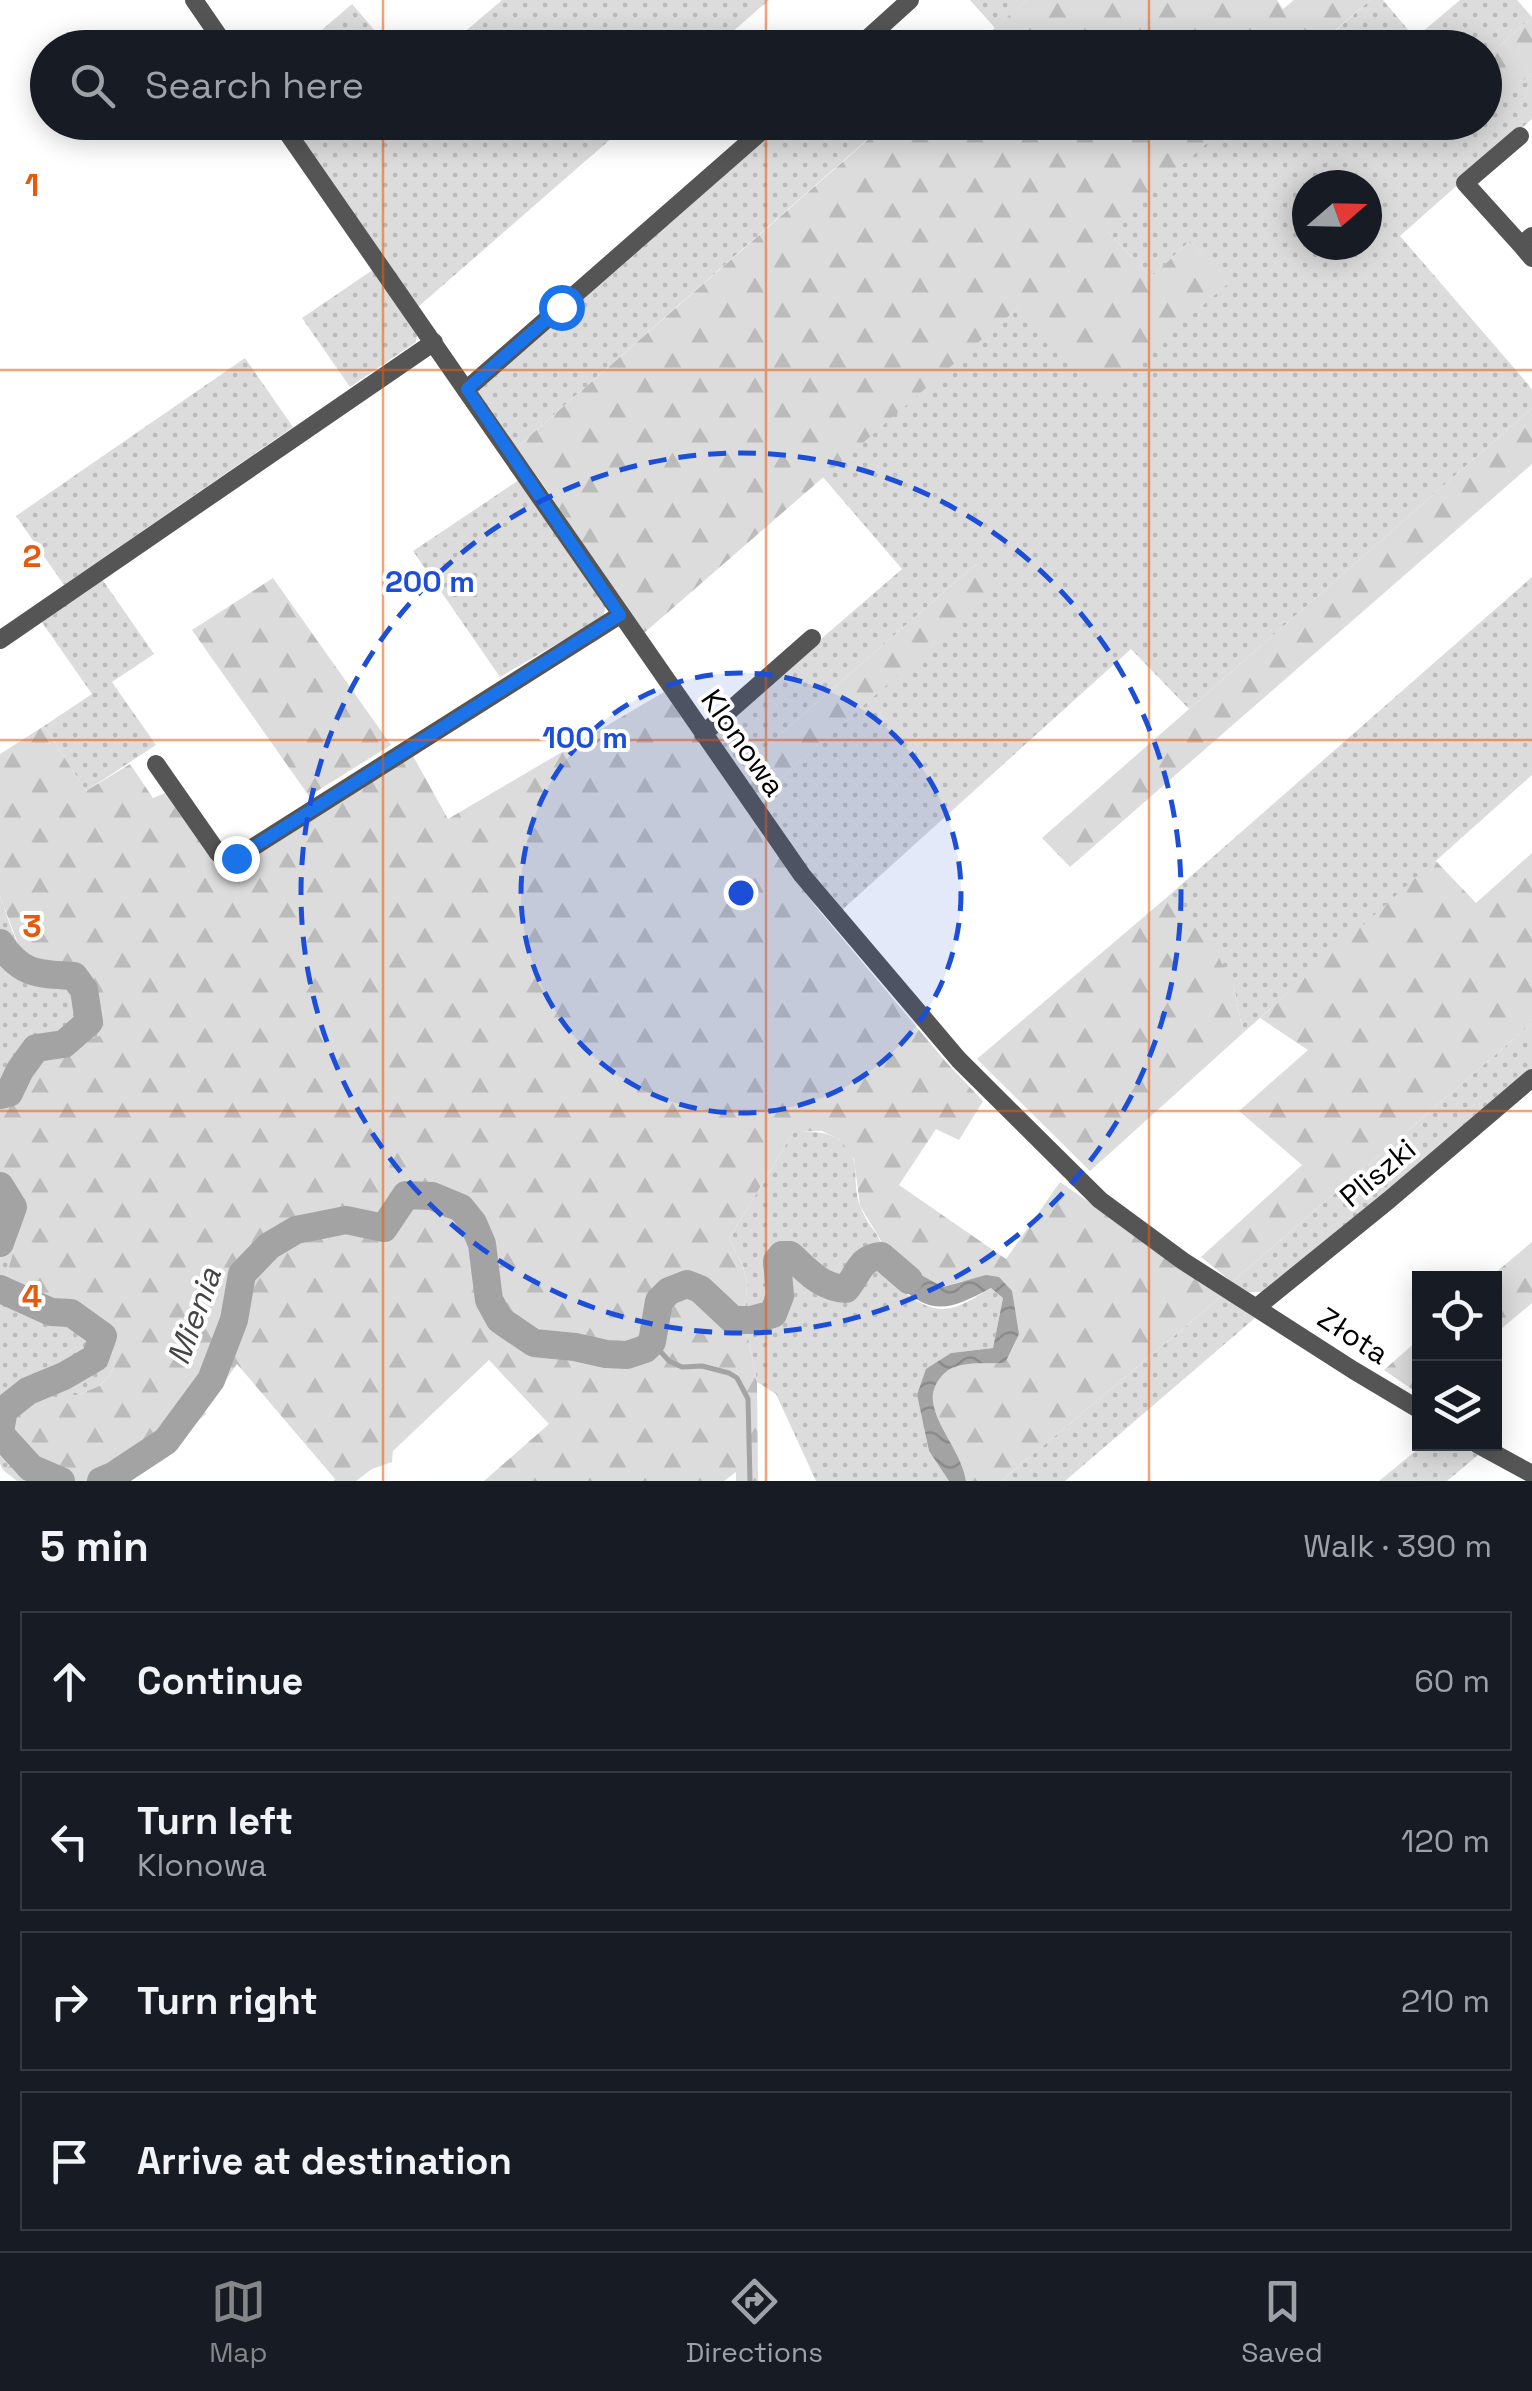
<!DOCTYPE html>
<meta charset="utf-8">
<style>
:root{--surface:#171b24;--page:#20242c;--text:#f1f3f6;--muted:#9ea1a6;--line:#363941;--accent:#858687}
body{margin:0;font-family:"Space Grotesk",sans-serif;background:var(--page);color:var(--text)}
.controls{position:absolute;right:30px;bottom:30px;display:grid;overflow:hidden;border-radius:0px;box-shadow:0 5px 25px #0003}
.controls button{width:90px;height:90px;display:grid;place-items:center;padding:0;border:0;border-bottom:2px solid var(--line);background:var(--surface);color:var(--text);font:50px sans-serif}
.compass{position:absolute;left:1292px;top:170px;width:90px;height:90px;border-radius:50%;background:var(--surface);box-shadow:0 5px 25px #0003;rotate:70deg}
.stop{position:absolute;width:30px;height:30px;margin:-22px;border:8px solid #1a73e8;border-radius:50%;background:#fff}
.stop.end{background:#1a73e8;border-color:#fff;box-shadow:0 2px 10px #0008}
.list{margin:0;padding:0;list-style:none}
h2{display:flex;justify-content:space-between;align-items:center;height:130px;margin:0;padding:0 40px;font-size:42px}
h2 small{font-size:32px;font-weight:400;color:var(--muted)}
.list li{display:grid;grid-template-columns:65px 1fr auto;gap:30px;align-items:center;box-sizing:border-box;height:140px;margin:0 20px 20px;padding:0 20px;border:2px solid var(--line);border-radius:0px}
.list b{display:block;font-size:38px;white-space:nowrap}
.list p{margin:0;font-size:32px;white-space:nowrap;color:var(--muted)}
.list em{font-size:32px;font-style:normal;color:var(--muted)}
.icon{flex:none;width:55px;height:55px;fill:none;stroke:currentColor;stroke-width:2;stroke-linecap:round;stroke-linejoin:round}
.map{position:relative;flex:none;width:1532px;height:1481px;overflow:hidden}
.search{position:absolute;background:var(--surface);box-shadow:0 5px 25px #0003;left:30px;right:30px;top:30px;height:110px;display:flex;align-items:center;gap:25px;box-sizing:border-box;padding:0 35px;border-radius:55px;color:var(--muted);font-size:38px}
.sheet{height:770px;background:var(--surface)}
nav{display:flex;justify-content:space-around;align-items:center;box-sizing:border-box;height:140px;border-top:2px solid var(--line);background:var(--surface);font-size:28px;color:var(--muted)}
nav a{display:grid;justify-items:center;gap:5px}
nav .on{color:var(--accent)}
.map>svg:first-child{display:block}
</style>
<div class="map">
<svg width="1532" height="1481" viewBox="0 0 1532 1481">
<defs>
<pattern id="grass-dots" width="8" height="8" patternUnits="userSpaceOnUse" patternTransform="scale(2.5)"><rect width="8" height="8" fill="#dcdcdc"/><path d="M2 2h.1M6 6h.1" fill="none" stroke="#bbb" stroke-width="1.8" stroke-linecap="round"/></pattern>
<pattern id="forest-firs" width="22" height="20" patternUnits="userSpaceOnUse" patternTransform="scale(2.5)"><rect width="22" height="20" fill="#dcdcdc"/><path d="M5 1l3.5 6h-7zM16 11l3.5 6h-7z" fill="#bbb"/></pattern>
<pattern id="water-waves" width="16" height="10" patternUnits="userSpaceOnUse" patternTransform="scale(2.5)"><rect width="16" height="10" fill="#a3a3a3"/><path d="M0 5q4-4 8 0t8 0" fill="none" stroke="#8b8b8b"/></pattern>
</defs>
<rect width="100%" height="100%" fill="#fff"/>
<path fill="url(#grass-dots)" fill-rule="evenodd" d="M502,0H769L715,47H447Z
M970,0H1027L995,28Z
M1370,0H1383L1415,38L1460,0H1517L1532,17L1485,59L1484,48H1316Z
M352,4L389,47H302Z
M1532,73V119L1400,236L1528,384L1532,390V408L1189,709L1131,649L842,910L802,866L758,798L994,590L975,565L738,771L711,734L902,569L822,476L1018,308L1229,284L1190,241L1151,277L1106,230L1230,123L1484,122L1485,96L1494,106ZM1307,185H1367V245H1307Z
M291,123H629L418,307Z
M781,123H853L868,139L516,448L475,390Z
M374,269L417,335L416,342L350,387L302,318Z
M245,358L293,427L64,585L16,516Z
M519,480L606,606L603,617L500,677L413,551Z
M1532,577V775L1243,1033L1234,987L1166,898Z
M102,579L154,654L112,682L156,745L86,791L44,726L92,694L41,621Z
M0,896C6,911 14,943 24,952C50,977 52,955 74,965C90,972 112,1015 103,1032C99,1039 88,1038 82,1041C71,1047 80,1045 69,1050C62,1053 53,1052 47,1057C29,1072 20,1096 0,1109Z
M1532,1023V1073L1263,1292H1248L1232,1282Z
M794,1131C820,1131 850,1133 855,1166C856,1179 855,1193 860,1206C872,1237 885,1229 882,1271C899,1287 919,1310 945,1309C961,1308 978,1295 992,1288L1003,1298L993,1348L951,1353L917,1395L929,1451L949,1481H816L776,1394L757,1382L747,1332L745,1311L747,1284L743,1266L729,1239Z
M0,1176C35,1201 13,1248 5,1282L72,1309L80,1306L106,1328L115,1362L110,1375L99,1386L78,1395H63L16,1426L28,1455L3,1470L0,1464Z
M1223,1295L1255,1318L1065,1481H1001Z
M1424,1444H1458L1478,1455L1447,1481H1379Z"/>
<path fill="url(#forest-firs)" d="M1027,0H1277L1283,9L1294,0H1370L1316,47H973Z
M1532,17V73L1494,107L1485,96V59Z
M887,123H1230L1107,231L1151,277L1190,241L1229,283L1101,393L1018,308L643,634L542,483L516,448Z
M1532,408V464L1070,867L1042,838Z
M975,565L995,590L758,798L738,771Z
M273,578L391,745L309,796L192,630Z
M664,692L816,907L946,1062L983,1101L959,1140L936,1129L899,1185L1006,1259L1060,1182L1223,1295L1001,1481H966C962,1453 936,1427 933,1401C931,1386 943,1369 958,1366C972,1362 990,1364 1005,1363L1012,1291L962,1281L943,1287L903,1265L883,1249L880,1239L860,1206L854,1159L840,1140L822,1131H794L729,1239L743,1266L747,1284L745,1311L747,1332L757,1382L758,1481H736V1472L724,1481H484L549,1424L489,1360L393,1451L392,1462L372,1469L356,1481H334L335,1479L237,1364L205,1410L206,1414L127,1481H17L3,1470L28,1455L16,1426L20,1410L63,1395H78L99,1386L110,1375L115,1362L106,1328L81,1307L72,1309L5,1282C13,1248 35,1201 0,1176V1109L22,1088L28,1068L49,1055L71,1049L82,1041L99,1036L103,1032L104,1012L91,981L77,965L63,962L45,966L38,964L20,949L0,896V754L44,726L86,791L130,764L153,798L165,793L221,873L413,756L448,819Z
M1532,853V1023L1232,1282L1201,1257L1302,1165L1239,1111L1308,1050L1260,1018L1435,860L1476,903Z
M1166,898L1210,940L1234,987L1243,1033L1090,1171L977,1059Z
M1532,1242V1303L1495,1334L1494,1278H1489Z
M1419,1339V1394L1384,1370Z"/>
<path fill="url(#water-waves)" d="M883,1249L903,1265L943,1287L986,1275L999,1277L1012,1291L1019,1334L1005,1363C990,1364 972,1362 958,1366C943,1369 931,1387 933,1401C936,1427 962,1453 966,1481H949L929,1451L917,1395L926,1369L951,1353L993,1348L1003,1298L991,1288C953,1308 934,1318 899,1286C891,1279 883,1273 878,1263Z"/>
<g fill="none" stroke-linecap="round" stroke-linejoin="round">
<path stroke="#a3a3a3" stroke-width="5" d="M652,1342L669,1361L682,1367L702,1366L729,1373L737,1378L748,1399L750,1481"/>
<path stroke="#a3a3a3" stroke-width="28" d="M0,943C21,975 38,974 74,976L84,990L89,1022L64,1044L36,1048L20,1070L9,1093L0,1095
M0,1186L13,1207L0,1243
M0,1289L51,1312L71,1313L103,1336L95,1358L64,1376L28,1391L4,1410L0,1431
M0,1434L31,1468L61,1481
M101,1481L113,1476L166,1441L211,1380L234,1320L242,1274L269,1246L296,1230L346,1220L384,1228L406,1195L432,1196L461,1208L473,1223L482,1244L489,1300L500,1320L534,1343L575,1347L606,1354L627,1355L645,1349L652,1342L659,1301L669,1291L687,1284L700,1289L733,1320H751L773,1314L780,1296L777,1261L782,1255H790C808,1271 820,1287 846,1289C858,1275 860,1257 881,1256L909,1280"/>
<path stroke="#555" stroke-width="18" d="M194,0L227,48
M857,48L910,0
M280,122L802,875L959,1060L1100,1200L1183,1261L1353,1370L1420,1410
M1520,136L1465,183L1521,245
M1532,236L1521,245L1532,258
M467,389L772,122
M0,640L434,342
M703,734L812,638
M156,764L218,853L226,860L236,858L620,615
M1257,1307L1389,1200L1532,1078
M1477,1444L1532,1474"/>
</g>
<g fill="none" stroke-linecap="round" stroke-linejoin="round">
<path stroke="#1a73e8" stroke-width="12" d="M236,858L620,615L467,389L561,307"/>
</g>
<path fill="none" stroke="#e8590c" stroke-width="2.5" stroke-opacity="0.55" d="M383,0V48M766,0V48M1149,0V48M383,122V1481M766,122V1481M1149,122V1481M0,370H1532M0,740H1532M0,1111H1532"/>
<circle cx="741" cy="893" r="220" fill="#1d4ed8" fill-opacity=".12"/>
<g fill="none" stroke="#1d4ed8" stroke-width="5" stroke-dasharray="18 12">
<circle cx="741" cy="893" r="220"/>
<circle cx="741" cy="893" r="440"/>
</g>
<g text-anchor="middle" stroke-width="8" stroke-linejoin="round" paint-order="stroke">
<g font-size="30" fill="#000" stroke="#fff">
<text transform="translate(743 743) rotate(55)" y="10">Klonowa</text>
<text transform="translate(1378 1173) rotate(-40)" y="10">Pliszki</text>
<text transform="translate(1353 1336) rotate(33)" y="10">Złota</text>
</g>
<g font-size="32" font-style="italic" fill="#444" stroke="#fff">
<text transform="translate(194 1316) rotate(-70)" y="11">Mienia</text>
</g>
</g>
<g font-size="32" text-anchor="middle" font-weight="bold" fill="#e8590c" stroke="#fff" stroke-width="8" stroke-linejoin="round" paint-order="stroke">
<text x="32" y="196">1</text>
<text x="32" y="567">2</text>
<text x="32" y="937">3</text>
<text x="32" y="1307">4</text>
</g>
<circle cx="741" cy="893" r="15" fill="#1d4ed8" stroke="#fff" stroke-width="5"/>
<g font-size="30" text-anchor="middle" font-weight="bold" fill="#1d4ed8" stroke="#fff" stroke-width="8" stroke-linejoin="round" paint-order="stroke">
<text x="430" y="592">200 m</text>
<text x="585" y="748">100 m</text>
</g>
</svg>
<div class="controls">
<button><svg class="icon" aria-label="locate" viewBox="0 0 24 24"><circle cx="12" cy="12" r="6"/><path d="M12 2v4M12 18v4M2 12h4M18 12h4"/></svg></button>
<button><svg class="icon" aria-label="layers" viewBox="0 0 24 24"><path d="M12 4l9 5-9 5-9-5zM3 14l9 5 9-5"/></svg></button>
</div>
<svg class="compass" viewBox="-18 -18 36 36"><path d="M0-13l5 13h-10z" fill="#e53935"/><path d="M0 13l5-13h-10z" fill="#9ea1a6"/></svg>
<div class="stop" style="left:561px;top:307px"></div>
<div class="stop end" style="left:236px;top:858px"></div>
<div class="search"><svg class="icon" aria-label="search" viewBox="0 0 24 24"><circle cx="10" cy="10" r="6"/><path d="M15 15l6 6"/></svg>Search here</div>
</div>
<section class="sheet">
<h2>5 min<small>Walk · 390 m</small></h2>
<ul class="list">
<li><svg class="icon" aria-label="ahead" viewBox="0 0 24 24"><path d="M12 20V5M6 11l6-6 6 6"/></svg><div><b>Continue</b></div><em>60 m</em></li>
<li><svg class="icon" aria-label="left" viewBox="0 0 24 24"><path d="M17 20v-9H6M10 6l-5 5 5 5"/></svg><div><b>Turn left</b><p>Klonowa</p></div><em>120 m</em></li>
<li><svg class="icon" aria-label="right" viewBox="0 0 24 24"><path d="M7 20v-9h11M14 6l5 5-5 5"/></svg><div><b>Turn right</b></div><em>210 m</em></li>
<li><svg class="icon" aria-label="arrive" viewBox="0 0 24 24"><path d="M6 21V4h12l-3 4 3 4H6"/></svg><div><b>Arrive at destination</b></div></li>
</ul>
</section>
<nav>
<a class="on"><svg class="icon" aria-label="map" viewBox="0 0 24 24"><path d="M3 6l6-2 6 2 6-2v14l-6 2-6-2-6 2zM9 4v14M15 6v14"/></svg>Map</a>
<a><svg class="icon" aria-label="directions" viewBox="0 0 24 24"><path d="M12 3l9 9-9 9-9-9zM9 14v-3h6M13 9l2 2-2 2"/></svg>Directions</a>
<a><svg class="icon" aria-label="saved" viewBox="0 0 24 24"><path d="M7 4h10v16l-5-4-5 4z"/></svg>Saved</a>
</nav>
